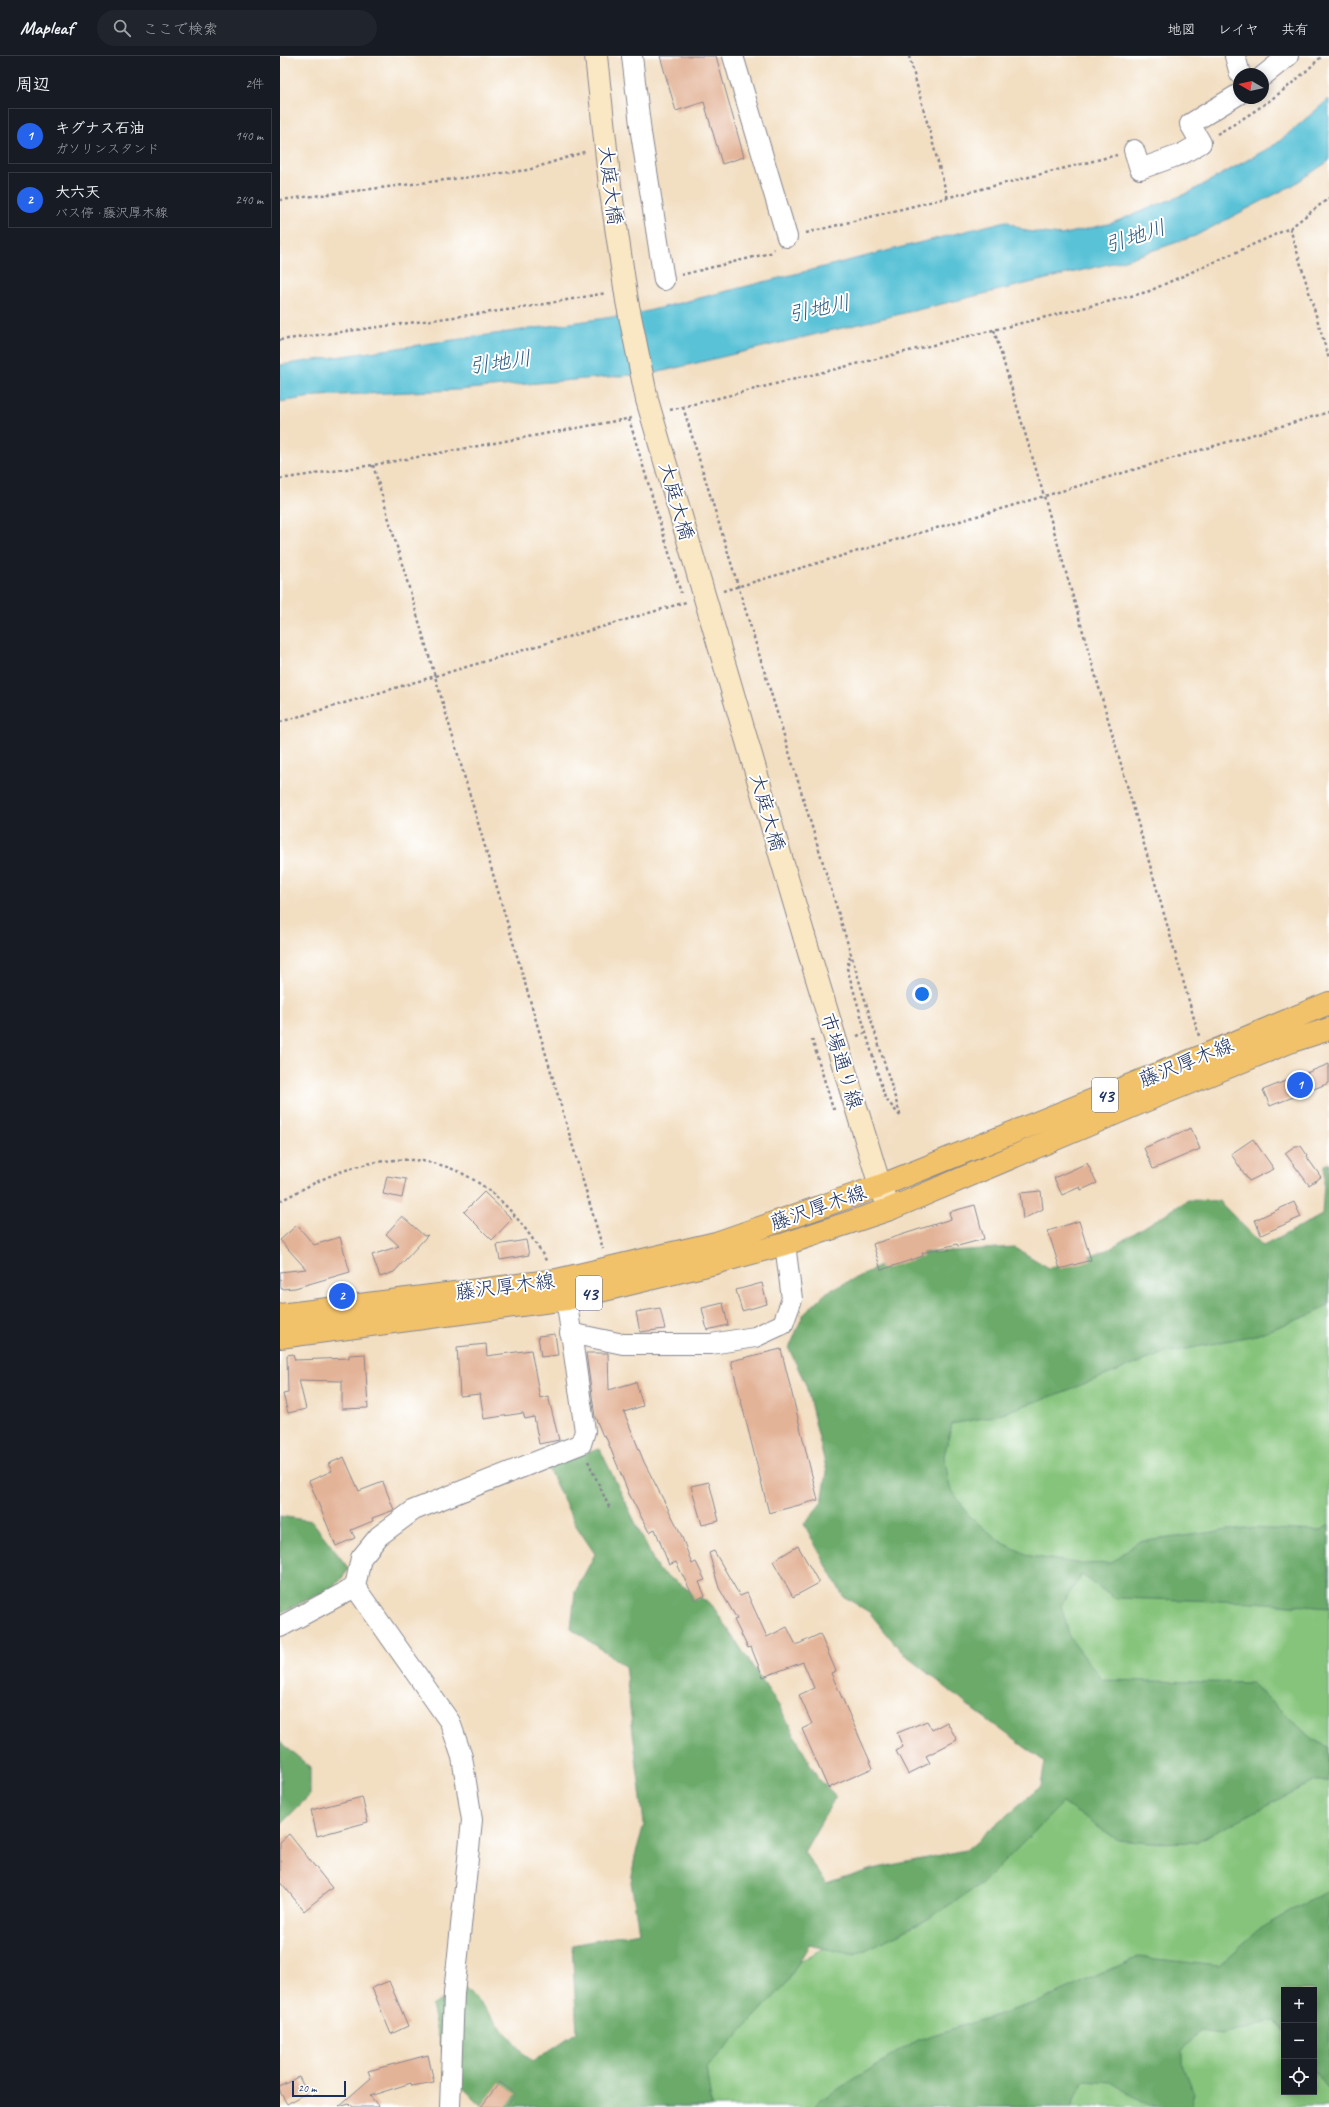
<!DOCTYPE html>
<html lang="ja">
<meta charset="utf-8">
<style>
:root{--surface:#171b24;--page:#20242c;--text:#f1f3f6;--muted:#9ea1a6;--line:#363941;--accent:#2563eb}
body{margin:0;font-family:Caveat,"Klee One",sans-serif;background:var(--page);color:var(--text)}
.controls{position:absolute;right:12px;bottom:12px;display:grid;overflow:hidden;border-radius:0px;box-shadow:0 2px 10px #0003}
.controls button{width:36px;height:36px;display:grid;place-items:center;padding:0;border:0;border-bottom:1px solid var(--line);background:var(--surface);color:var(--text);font:20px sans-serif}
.compass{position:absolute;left:953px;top:12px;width:36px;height:36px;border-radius:50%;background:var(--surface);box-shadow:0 2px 10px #0003;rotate:279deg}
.scale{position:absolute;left:12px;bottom:10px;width:54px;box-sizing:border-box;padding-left:4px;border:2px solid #1b2f5e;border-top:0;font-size:11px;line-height:14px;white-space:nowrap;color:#1b2f5e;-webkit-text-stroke:3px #fff;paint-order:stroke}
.you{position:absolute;left:642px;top:938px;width:14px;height:14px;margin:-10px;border:3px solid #fff;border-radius:50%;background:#1a73e8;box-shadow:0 0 0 6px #1a73e833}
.badge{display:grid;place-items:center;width:26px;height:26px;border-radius:50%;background:var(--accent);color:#fff;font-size:13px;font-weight:700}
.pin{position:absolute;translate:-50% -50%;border:2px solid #fff;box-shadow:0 1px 4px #0006}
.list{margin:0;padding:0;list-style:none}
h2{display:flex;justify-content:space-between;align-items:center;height:52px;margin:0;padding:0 16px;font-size:17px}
h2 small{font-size:13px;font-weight:400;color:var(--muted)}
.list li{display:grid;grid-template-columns:26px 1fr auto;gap:12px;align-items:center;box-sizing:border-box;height:56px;margin:0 8px 8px;padding:0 8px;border:1px solid var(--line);border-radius:0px}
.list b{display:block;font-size:15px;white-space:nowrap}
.list p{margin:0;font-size:13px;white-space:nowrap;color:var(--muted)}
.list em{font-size:13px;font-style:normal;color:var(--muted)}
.icon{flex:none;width:22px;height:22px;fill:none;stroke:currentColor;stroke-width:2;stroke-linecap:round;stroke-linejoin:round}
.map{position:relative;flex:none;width:1049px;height:2051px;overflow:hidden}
header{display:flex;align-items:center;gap:24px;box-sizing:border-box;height:56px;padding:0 20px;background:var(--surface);border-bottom:1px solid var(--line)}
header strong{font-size:19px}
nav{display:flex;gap:22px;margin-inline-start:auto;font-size:14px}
.search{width:280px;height:36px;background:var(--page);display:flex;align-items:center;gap:10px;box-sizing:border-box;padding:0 14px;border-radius:22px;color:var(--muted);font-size:15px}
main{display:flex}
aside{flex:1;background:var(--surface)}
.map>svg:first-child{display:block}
</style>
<header>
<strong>Mapleaf</strong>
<div class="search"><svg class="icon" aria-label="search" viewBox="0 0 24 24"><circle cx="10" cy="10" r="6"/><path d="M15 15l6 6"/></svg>ここで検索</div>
<nav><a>地図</a><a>レイヤ</a><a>共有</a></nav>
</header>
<main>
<aside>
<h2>周辺<small>2件</small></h2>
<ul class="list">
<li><span class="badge">1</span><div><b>キグナス石油</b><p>ガソリンスタンド</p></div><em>140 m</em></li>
<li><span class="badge">2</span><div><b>大六天</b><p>バス停 · 藤沢厚木線</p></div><em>240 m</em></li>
</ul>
</aside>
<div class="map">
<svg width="1049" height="2051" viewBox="0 0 1049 2051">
<rect width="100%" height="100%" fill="#fff"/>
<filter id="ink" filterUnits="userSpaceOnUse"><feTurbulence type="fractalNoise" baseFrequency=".025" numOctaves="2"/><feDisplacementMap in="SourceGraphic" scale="8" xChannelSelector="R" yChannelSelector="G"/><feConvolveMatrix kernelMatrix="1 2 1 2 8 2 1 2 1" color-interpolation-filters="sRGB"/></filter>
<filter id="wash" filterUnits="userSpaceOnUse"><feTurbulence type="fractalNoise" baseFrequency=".012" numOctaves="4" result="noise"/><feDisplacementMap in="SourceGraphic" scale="16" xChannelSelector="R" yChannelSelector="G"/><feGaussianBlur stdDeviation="0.9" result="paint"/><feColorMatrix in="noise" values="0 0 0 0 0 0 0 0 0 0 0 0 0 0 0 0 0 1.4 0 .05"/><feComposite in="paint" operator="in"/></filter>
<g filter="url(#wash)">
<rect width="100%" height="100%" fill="#f2dec1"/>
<path fill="#86c47b" stroke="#507a6c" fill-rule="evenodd" d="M1049,1200V2051H399V2008L500,1916L672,1823L789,1704L803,1634L666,1487L652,1368ZM1004,1934H1034V2036H1004Z"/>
<path fill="#6caa6b" stroke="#446c64" d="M1049,1106V1248L1035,1257L976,1279L882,1298L775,1339L714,1360L672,1368L664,1400L670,1431L689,1460L721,1486L750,1500L802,1508L831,1507L858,1486L964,1472L1040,1475L1049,1469V1552L974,1546L834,1542L802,1519L781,1549L790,1582L822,1624L972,1627L1031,1682L1049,1692V1725H1035L916,1786L869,1787L838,1784L783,1747L702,1828L643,1866L575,1899L529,1889L506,1928L426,2012L432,2051H204L171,2021L160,1989L151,1950L185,1931L252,2006L297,1976L292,1889L359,1876L351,1826L355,1800L364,1768L345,1610L291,1572L295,1536L315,1498L295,1468L266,1408L320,1393L378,1514L432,1549L499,1650L537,1721L556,1740L524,1796L546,1828L592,1813L686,1794L761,1730L765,1706L690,1651L621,1595L589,1556L563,1540L524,1468L542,1446L547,1416L526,1329L509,1293L523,1259L547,1236L624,1198L734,1191L769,1212L827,1194L908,1144L939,1145L983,1190L1042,1159L1045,1109Z
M0,1460L32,1465L69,1513L50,1537L36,1540L0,1557Z
M0,1686L30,1711V1739L0,1769Z
M1049,1834V2034L1034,2015V1934H1004V1977L995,1965L941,1978L919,1975L903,1995V2009L914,2037L910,2051H877L861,2045L831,2026L805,2024L793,2045L792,2051H534L539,2045L637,1984L761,1945L858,1901L939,1910L979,1873Z"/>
<path fill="#5ac2d7" stroke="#3a789a" d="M1049,43V105L1013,129L915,180L845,204L375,317L177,334L37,340L0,346V309L360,257L726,165L746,175L781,179L832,167L910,136L996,88Z"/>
<g id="blocks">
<path fill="#e3b397" d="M380,0H436L464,101L442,108L424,46L396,55Z
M1049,1008V1027L990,1050L983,1034Z
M911,1072L920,1093L873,1113L864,1092Z
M973,1083L994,1113L969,1125L951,1098Z
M1015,1090H1021L1027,1099L1026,1100L1041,1121L1029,1129L1005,1097Z
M807,1107L817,1127L801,1134L800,1131L782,1139L774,1122Z
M107,1120L126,1123L122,1142L103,1138Z
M761,1135L763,1153L743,1163L740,1137Z
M204,1136L232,1163L212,1184L184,1156Z
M1014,1146L1021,1161L981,1179L975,1164Z
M695,1149L704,1183L678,1190L677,1188L642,1197L643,1200L601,1214L593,1188L671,1163L669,1156Z
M122,1160L144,1180L148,1179L114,1216L100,1221L92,1199L119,1190L106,1178Z
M799,1165L811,1204L780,1213L768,1175Z
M17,1169L34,1189L60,1181L70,1216L15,1232L1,1233L0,1216L26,1213L0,1184Z
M246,1184L249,1199L220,1204L217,1189Z
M482,1227L487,1248L462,1255L456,1234Z
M443,1247L448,1269L427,1274L422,1252Z
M380,1252L385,1273L360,1276L356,1256Z
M275,1278L278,1299L261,1301L258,1280Z
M206,1288L207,1300L251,1294L260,1342L268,1340L279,1384L259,1388L254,1361L245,1363L243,1357L204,1363L200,1338L180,1340L177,1291Z
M501,1293L538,1444L489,1457L451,1305Z
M306,1297H328L329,1334L356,1326L363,1350L344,1356L364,1406L400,1476L412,1508L416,1506L425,1524L419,1526L425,1540L415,1544L396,1506L389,1509L375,1473L369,1476L349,1438L325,1379L323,1380L315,1361Z
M13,1298L15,1304L69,1302V1299L85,1298L88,1352L62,1353V1325L19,1324L26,1353L8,1357L3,1338L8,1337L7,1299Z
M64,1401L79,1435L103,1426L114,1454L92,1462L93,1465L71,1474L75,1482L56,1490L29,1425L52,1415L48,1408Z
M429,1426L439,1465L422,1469L411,1430Z
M518,1490L539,1527L513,1541L493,1505Z
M434,1495L460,1540L467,1537L487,1581L507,1571L516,1589L540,1578L556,1615L551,1617L593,1712L548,1732L522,1673L532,1668L519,1639L534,1632L523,1606L483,1621L471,1591L468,1592L454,1564L457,1563L439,1532L429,1497Z
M647,1665L652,1674L667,1666L677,1684L646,1700L650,1707L628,1718L616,1695L623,1691L617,1677Z
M82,1741L88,1766L37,1780L31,1754Z
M9,1778L52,1832L24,1855L0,1825V1786Z
M109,1925L128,1970L111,1978L92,1932Z
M148,1999L154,2026L132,2030L131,2027L90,2040L99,2051H73L69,2047L59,2050L91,2022L88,2015Z
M19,2021L27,2037L7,2048L0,2036V2031Z
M220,2026L236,2038L226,2051H201Z"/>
</g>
</g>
<g filter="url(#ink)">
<use href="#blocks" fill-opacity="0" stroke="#868690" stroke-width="1"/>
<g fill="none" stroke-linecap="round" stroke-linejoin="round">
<g stroke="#868690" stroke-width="22">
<path id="street" d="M352,0L361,77L384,224
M453,0L507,181
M955,0L960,18
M983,20L1008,0
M854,94L860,113L902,98L921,87L910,68L959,38
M290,1277L343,1288H431L475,1281L503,1268L512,1243L505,1188
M0,1571L75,1531
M170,2051L174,1937L192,1764L182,1701L170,1666L75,1531L81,1502L99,1480L134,1454L301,1388L305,1375L284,1227"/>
</g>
<g stroke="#868690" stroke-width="24">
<path id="secondary" d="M524,880L600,1130L610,1153"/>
</g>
<g stroke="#868690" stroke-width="24">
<path id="primary" d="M0,1259L277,1224L436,1187L600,1130L925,999L1049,947
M0,1281L287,1243L439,1206L505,1188L610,1153L867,1044L1012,985L1049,973"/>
</g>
<path stroke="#868690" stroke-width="2.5" stroke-dasharray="3 3" stroke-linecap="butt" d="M629,0L668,143
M937,78C976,56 1011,31 1042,0
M0,144L248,114L307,95
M1010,172L1049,303
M526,177L837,99
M401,219L490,197L494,193
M714,274L764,440L919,980
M0,284L242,252L326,237
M403,351C476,587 548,824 621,1061L605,1042L567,912L571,897
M390,354L867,236L1010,172L1049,142
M349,363L401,537
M93,409L323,1193
M0,423L93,409L352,362
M443,535L1049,356
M0,666L406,546
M577,980L586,977
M532,983L553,1053L557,1052
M0,1145C18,1136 36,1125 55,1118C152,1080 218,1121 267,1206
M308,1405L330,1453"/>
<use href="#street" stroke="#fff" stroke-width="20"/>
<use href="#secondary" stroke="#fae7c3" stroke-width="22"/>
<use href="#primary" stroke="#f2c26a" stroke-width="22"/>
<g stroke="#868690" stroke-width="24" stroke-linecap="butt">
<path id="secondary-bridge" d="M316,0L330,130L347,245L367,344L524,880"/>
</g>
<use href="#secondary-bridge" stroke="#fae7c3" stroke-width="22"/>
</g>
</g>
<g text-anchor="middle" stroke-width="4" stroke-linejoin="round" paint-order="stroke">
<g fill="#fff" stroke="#5f6d8e" stroke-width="1">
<rect x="812" y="1022" width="26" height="34" rx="3"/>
<rect x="296" y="1220" width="26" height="34" rx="3"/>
</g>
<g font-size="19" font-weight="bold" fill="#1b2f5e">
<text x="825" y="1046">43</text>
<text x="309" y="1244">43</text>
</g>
<g font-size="20" fill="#1b2f5e" stroke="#fff">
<text transform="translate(331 129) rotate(83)" y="7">大庭大橋</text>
<text transform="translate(397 445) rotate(74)" y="7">大庭大橋</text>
<text transform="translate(488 756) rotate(74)" y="7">大庭大橋</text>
<text transform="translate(562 1005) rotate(73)" y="7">市場通り線</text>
<text transform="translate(906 1006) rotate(-22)" y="7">藤沢厚木線</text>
<text transform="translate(538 1151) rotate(-19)" y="7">藤沢厚木線</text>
<text transform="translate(225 1230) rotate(-7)" y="7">藤沢厚木線</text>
</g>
<g font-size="21" font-style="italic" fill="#2e5b82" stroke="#fff">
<text transform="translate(855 180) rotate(-18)" y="7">引地川</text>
<text transform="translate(539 252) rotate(-12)" y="7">引地川</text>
<text transform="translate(220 306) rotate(-8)" y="7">引地川</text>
</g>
</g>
</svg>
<div class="controls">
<button>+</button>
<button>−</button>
<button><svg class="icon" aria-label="locate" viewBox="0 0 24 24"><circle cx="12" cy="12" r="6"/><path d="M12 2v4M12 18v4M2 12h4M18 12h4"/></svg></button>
</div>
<svg class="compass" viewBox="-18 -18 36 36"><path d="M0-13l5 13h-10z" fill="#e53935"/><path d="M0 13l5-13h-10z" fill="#9ea1a6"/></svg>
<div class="scale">20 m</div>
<div class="you"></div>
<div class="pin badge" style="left:1020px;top:1029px">1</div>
<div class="pin badge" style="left:62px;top:1240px">2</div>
</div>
</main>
